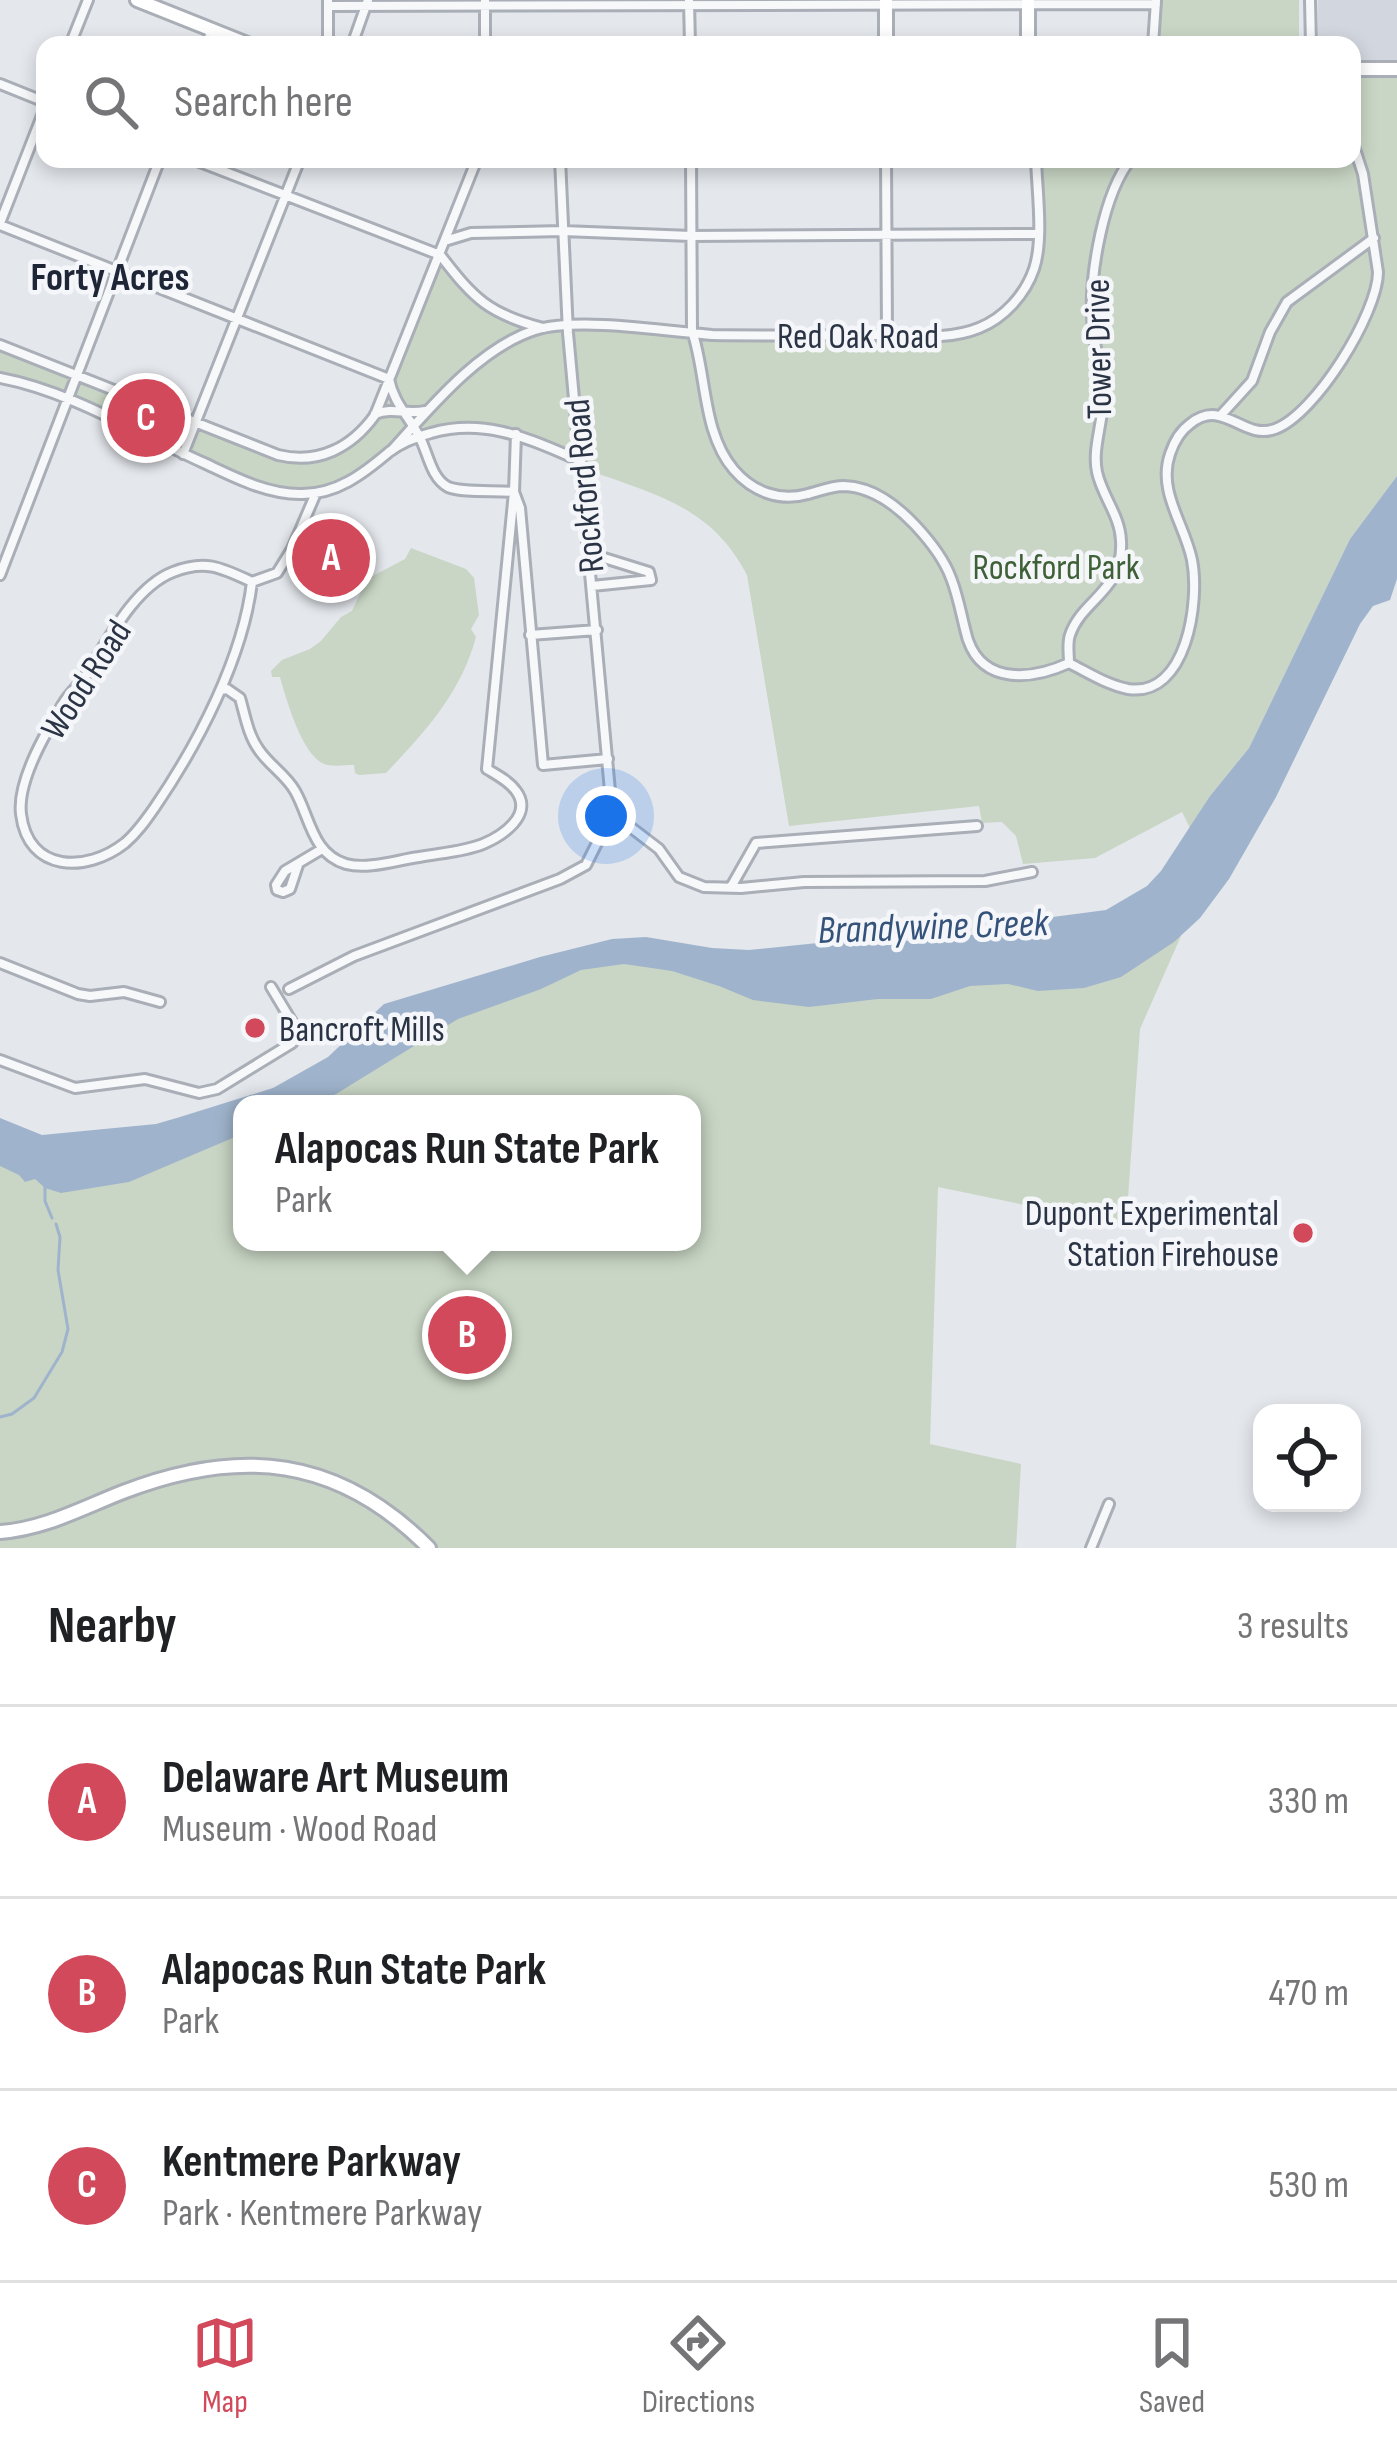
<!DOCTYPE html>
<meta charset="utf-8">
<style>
:root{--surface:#fff;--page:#f2f2f2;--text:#202124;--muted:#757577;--line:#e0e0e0;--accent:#d1495b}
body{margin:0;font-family:"Sofia Sans Condensed",sans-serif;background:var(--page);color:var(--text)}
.controls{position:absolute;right:36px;bottom:36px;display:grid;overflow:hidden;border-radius:24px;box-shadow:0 6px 18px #0003}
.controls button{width:108px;height:108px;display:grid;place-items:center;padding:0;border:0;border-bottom:3px solid var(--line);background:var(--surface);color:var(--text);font:60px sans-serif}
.you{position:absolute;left:606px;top:816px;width:42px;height:42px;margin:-30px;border:9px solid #fff;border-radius:50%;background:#1a73e8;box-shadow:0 0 0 18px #1a73e833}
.badge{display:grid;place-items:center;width:78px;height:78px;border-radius:50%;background:var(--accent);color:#fff;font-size:39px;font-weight:700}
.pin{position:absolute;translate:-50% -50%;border:6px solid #fff;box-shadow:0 3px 12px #0006}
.popup{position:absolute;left:233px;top:1095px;width:468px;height:156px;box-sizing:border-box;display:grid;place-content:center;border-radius:24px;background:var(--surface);filter:drop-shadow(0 3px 9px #0005);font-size:39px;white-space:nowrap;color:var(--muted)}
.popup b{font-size:45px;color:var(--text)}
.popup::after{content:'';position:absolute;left:50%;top:100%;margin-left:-24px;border:24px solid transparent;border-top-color:var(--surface)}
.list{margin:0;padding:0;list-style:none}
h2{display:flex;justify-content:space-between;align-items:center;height:156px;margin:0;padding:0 48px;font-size:51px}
h2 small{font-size:39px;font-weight:400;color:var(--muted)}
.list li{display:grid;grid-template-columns:78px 1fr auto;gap:36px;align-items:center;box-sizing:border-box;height:192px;padding:0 48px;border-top:3px solid var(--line)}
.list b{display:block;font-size:45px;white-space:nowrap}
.list p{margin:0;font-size:39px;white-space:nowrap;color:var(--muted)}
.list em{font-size:39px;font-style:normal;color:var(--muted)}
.icon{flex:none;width:66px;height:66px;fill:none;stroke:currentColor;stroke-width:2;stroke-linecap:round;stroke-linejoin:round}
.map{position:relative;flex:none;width:1397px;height:1548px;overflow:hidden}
.search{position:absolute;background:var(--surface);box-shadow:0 6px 18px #0003;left:36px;right:36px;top:36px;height:132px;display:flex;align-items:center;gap:30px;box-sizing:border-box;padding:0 42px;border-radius:24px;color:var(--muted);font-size:45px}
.sheet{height:732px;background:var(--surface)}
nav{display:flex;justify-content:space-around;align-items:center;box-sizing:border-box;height:168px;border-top:3px solid var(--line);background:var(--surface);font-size:33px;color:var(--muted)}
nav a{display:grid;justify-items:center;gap:6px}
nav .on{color:var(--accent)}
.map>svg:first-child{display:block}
</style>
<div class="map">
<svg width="1397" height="1548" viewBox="0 0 1397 1548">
<rect width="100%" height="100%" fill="#e4e7ec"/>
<path fill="#d2d6de" d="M1318,0H1397V66H1352V45H1318Z"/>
<path fill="#c9d6c5" d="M1162,0H1299V45H1160Z
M1397,75V476L1350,539L1249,748L1210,796L1190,828L1182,812L1095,858L1023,864L1016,836L1002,822L982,823L979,806L789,826L747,575C711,506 656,495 588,470L581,460L482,427L419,436L413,426L372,467L316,493L274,491L69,400L0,378V345L288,457L340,448L375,415L440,255L486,306L529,324L701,334L942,336L984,326L1023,292L1037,257L1036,159H1352V76Z
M411,548L466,569L474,578L479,615L471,629L476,637C461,693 425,732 386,773L359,775L355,773L354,765C346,765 331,767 324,764C302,755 286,699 280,677H272L271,671L282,660L310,649L321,641L341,617L352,611L367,579L405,559Z
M1169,928L1181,936L1140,1029L1126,1226L938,1187L930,1444L1021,1464L1016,1548H0V1146L242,1113V1242H692V1104H265L602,948L741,964Z"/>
<path fill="#9fb4cc" d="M1397,476V579L1390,600L1373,606L1360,624L1276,797L1229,879L1200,918L1174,942L1121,977L1084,988L1038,991L1008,984L970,986L931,999H878L809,1007L753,1000L719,986L672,971L624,964L581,970L541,989L458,1019L336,1094L314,1104H242V1134L129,1182L61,1193L45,1188L35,1179L25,1182L19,1175L0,1166V1118L42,1135L156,1124L180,1117L273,1088L328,1057L384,1004L540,957L612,939L646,937L712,948L749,950L866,938L911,941L1000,932L1030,920L1106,910L1147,886L1161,871L1210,796L1249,748L1350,539Z"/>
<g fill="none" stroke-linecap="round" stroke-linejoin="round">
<path stroke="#9fb4cc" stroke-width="3" d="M45,1185V1201L52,1218
M0,1417L12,1414L34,1398L62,1352L68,1329L58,1270L60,1237L56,1224"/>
<g stroke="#a9aeb7" stroke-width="14">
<path id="street" d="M328,0V45
M1310,0L1311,45
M689,1L690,45
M328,6L1156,4
M70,45L88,0
M206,45L212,30
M352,45L368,0
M485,45V0
M1153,45L1156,1
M0,84L45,102
M192,159L440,255
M560,159L568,333L612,813
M691,159L692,331C707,375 702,433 734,470C753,492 780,502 808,494C820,491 831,486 844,486C873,487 896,505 915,525C929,540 944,559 951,578C959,598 962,620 968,640C984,686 1034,679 1069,663
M886,159L887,335
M0,223L45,108
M0,225L389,379C394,404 409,416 420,438C428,453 431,478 448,487C462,493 497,490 514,492L520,508L543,765L608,759
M448,240L471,233L563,231L691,236L1037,234
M441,256C474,299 489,314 543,328
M0,345L278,455C319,465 352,447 375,415L477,159
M0,378C70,391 139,434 204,463C234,477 266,494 300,494C336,495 363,474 389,452C402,442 415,437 431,433C486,417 531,440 581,461
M375,414C393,407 407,415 425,411
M1222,414L1252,381L1270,332L1287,302L1374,238
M392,450C430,408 479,348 535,330C578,317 666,331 712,335C768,336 823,335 878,335C911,335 947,341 979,328C1004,318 1025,295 1034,269C1044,239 1037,191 1036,159
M183,454L300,159
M588,553L649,572L651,580L592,586
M0,575L160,159
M252,582C243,658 198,744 155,807C146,820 137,833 125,843C87,873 28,873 21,814C17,781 46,732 63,704C69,693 79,686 86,675C107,642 134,587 173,572C206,559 222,568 252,582L277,573L292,549L316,493
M530,635L597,630
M1069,663C1087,672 1107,685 1128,689C1187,698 1200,601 1192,560C1185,525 1157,491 1170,454C1174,442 1180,431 1190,424C1223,397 1243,441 1275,429C1315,415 1378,313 1378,272L1363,174L1352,140
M1069,663C1069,654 1067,643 1070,635C1082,599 1124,591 1121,541C1120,515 1102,496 1097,472C1092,449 1103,423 1103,399C1103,371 1093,345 1092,317C1090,273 1103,194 1131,159
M221,690L227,689L240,698C245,715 248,735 259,750C269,765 286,775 295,791C310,817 312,854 346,864C368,870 397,860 419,857C440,853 463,852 483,844C502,836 534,815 516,791C509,781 497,775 487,769L514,492L516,434
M612,813L659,849L679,877L704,887L741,888L804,882L985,881L1032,872
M298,865L290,889L283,892L277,890L276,885L285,871L322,849
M731,887L756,843L977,826
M0,963L78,994L90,996L124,992L160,1002
M289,989L354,956L560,879L586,865L612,813
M0,1060L75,1088L145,1079L199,1093L217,1089L292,1043L297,1037L295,1027L271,987
M1091,1548L1109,1504"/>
</g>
<g stroke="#a9aeb7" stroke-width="18">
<path id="secondary" d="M137,0L250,45
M886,0V45
M1028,0V45
M1352,69H1397
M0,1532C44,1529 82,1508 123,1492C240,1447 338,1456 429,1548"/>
</g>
<use href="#street" stroke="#f7f8fa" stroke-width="8"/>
<use href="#secondary" stroke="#fff" stroke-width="12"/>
</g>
<g fill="#d1495b" stroke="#f4f6f9" stroke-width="4.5">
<circle cx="255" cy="1028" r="12"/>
<circle cx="1303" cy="1233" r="12"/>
</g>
<g text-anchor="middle" stroke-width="9" stroke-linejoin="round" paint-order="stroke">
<g font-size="36" fill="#2b3445" stroke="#f4f6f9">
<text x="858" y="348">Red Oak Road</text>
<text transform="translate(1097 349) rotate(-91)" y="13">Tower Drive</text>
<text transform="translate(583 486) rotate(-95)" y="13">Rockford Road</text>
<text transform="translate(85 679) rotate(-57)" y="13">Wood Road</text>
</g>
<g font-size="36" fill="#3f6138" stroke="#f4f6f9">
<text x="1056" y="579">Rockford Park</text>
</g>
<g font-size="36" fill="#2b3445" stroke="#f4f6f9" text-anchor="start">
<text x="279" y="1041">Bancroft Mills</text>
<text x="1279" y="1225" text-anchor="end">Dupont Experimental<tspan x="1279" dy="41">Station Firehouse</tspan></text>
</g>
<g font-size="39" font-weight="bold" fill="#1d2536" stroke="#f4f6f9">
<text x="110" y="290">Forty Acres</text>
</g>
<g font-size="39" font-style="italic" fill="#34527a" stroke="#f4f6f9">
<text transform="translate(933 925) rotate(-2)" y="14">Brandywine Creek</text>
</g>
</g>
</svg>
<div class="controls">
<button><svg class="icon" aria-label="locate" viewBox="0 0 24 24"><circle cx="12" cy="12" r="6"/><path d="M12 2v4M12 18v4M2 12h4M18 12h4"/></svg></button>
</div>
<div class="you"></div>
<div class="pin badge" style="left:331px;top:558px">A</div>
<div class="pin badge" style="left:467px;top:1335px">B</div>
<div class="popup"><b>Alapocas Run State Park</b>Park</div>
<div class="pin badge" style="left:146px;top:418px">C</div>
<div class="search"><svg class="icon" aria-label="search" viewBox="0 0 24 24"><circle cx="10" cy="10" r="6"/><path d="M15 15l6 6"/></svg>Search here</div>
</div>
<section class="sheet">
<h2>Nearby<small>3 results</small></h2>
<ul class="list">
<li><span class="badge">A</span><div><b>Delaware Art Museum</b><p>Museum · Wood Road</p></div><em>330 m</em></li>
<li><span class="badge">B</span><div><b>Alapocas Run State Park</b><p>Park</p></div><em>470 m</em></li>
<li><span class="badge">C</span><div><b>Kentmere Parkway</b><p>Park · Kentmere Parkway</p></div><em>530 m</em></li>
</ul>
</section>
<nav>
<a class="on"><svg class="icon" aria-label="map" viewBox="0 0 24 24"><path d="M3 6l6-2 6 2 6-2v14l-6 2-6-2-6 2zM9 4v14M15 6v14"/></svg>Map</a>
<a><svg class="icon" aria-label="directions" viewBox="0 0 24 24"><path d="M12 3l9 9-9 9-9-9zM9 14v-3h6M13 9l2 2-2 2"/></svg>Directions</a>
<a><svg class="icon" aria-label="saved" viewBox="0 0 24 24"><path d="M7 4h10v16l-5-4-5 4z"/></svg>Saved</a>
</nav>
